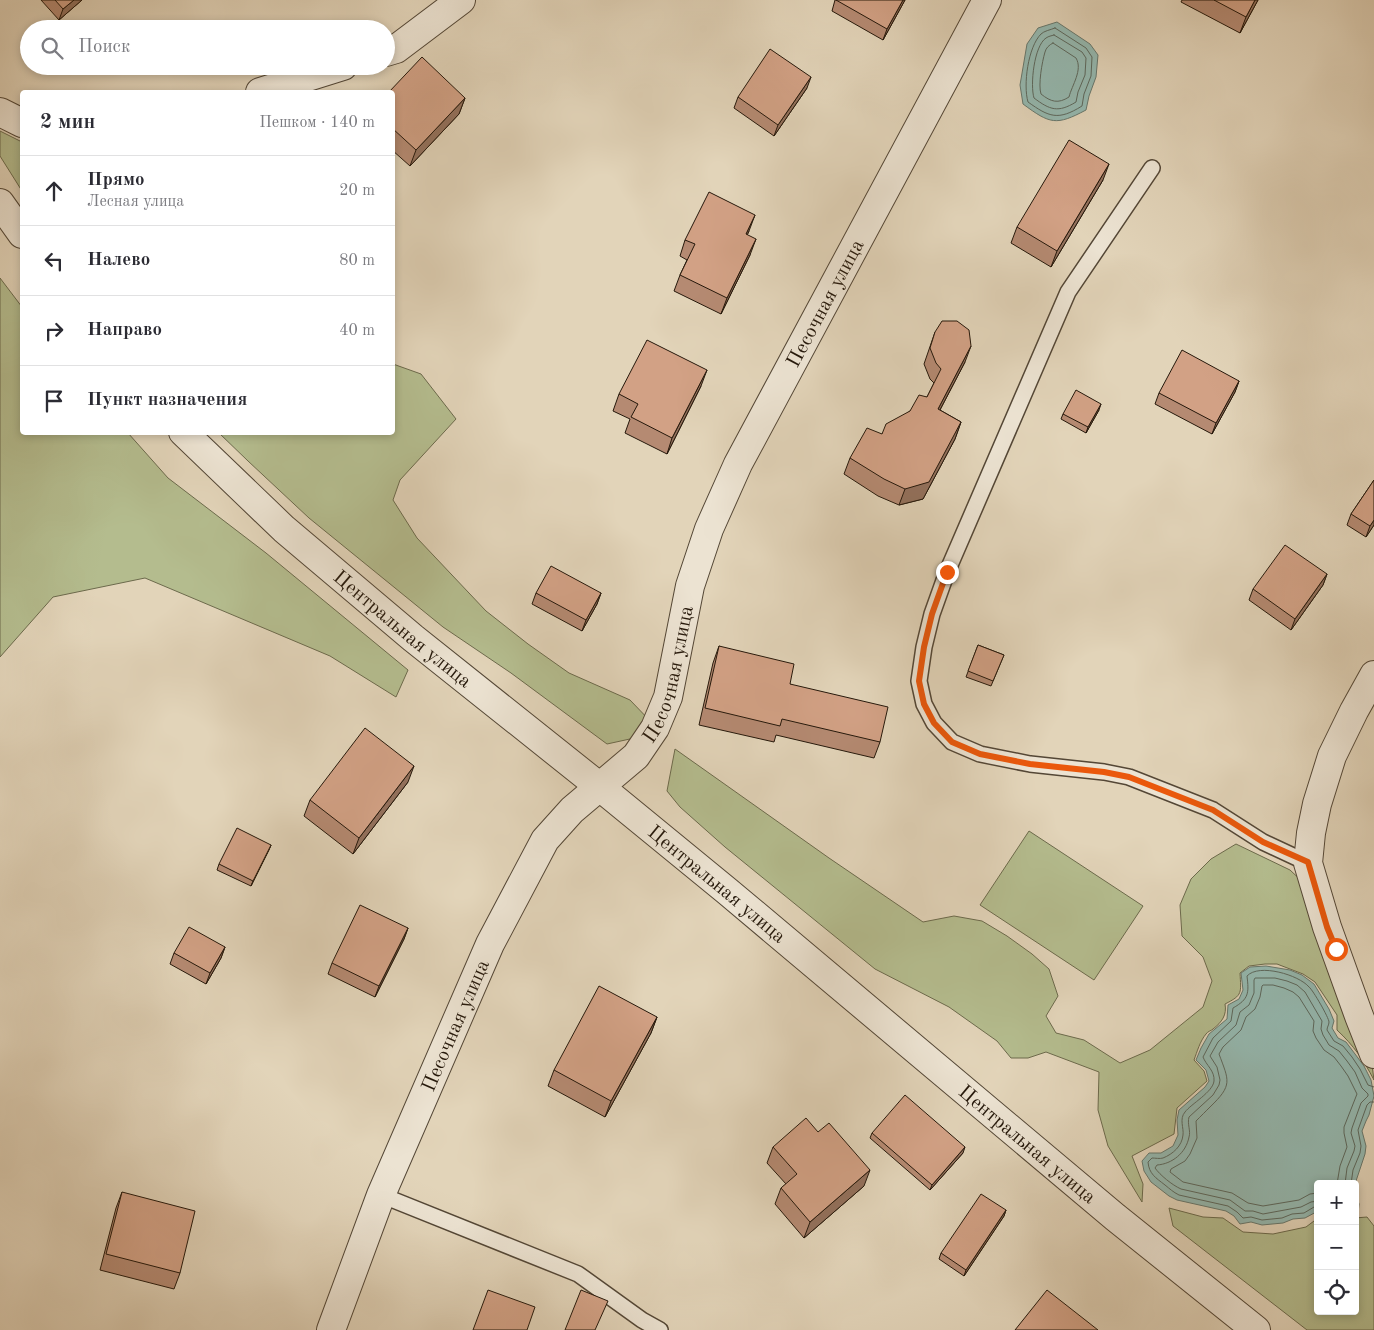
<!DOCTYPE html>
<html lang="ru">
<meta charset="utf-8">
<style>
:root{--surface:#fff;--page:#f7f7f7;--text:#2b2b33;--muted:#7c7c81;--line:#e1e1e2}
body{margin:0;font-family:"Old Standard TT",serif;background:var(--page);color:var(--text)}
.controls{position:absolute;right:15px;bottom:15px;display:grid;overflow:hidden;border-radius:5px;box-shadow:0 2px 8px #0003}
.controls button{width:45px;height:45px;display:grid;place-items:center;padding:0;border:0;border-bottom:1px solid var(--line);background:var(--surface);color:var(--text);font:25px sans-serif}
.stop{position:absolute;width:15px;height:15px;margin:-11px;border:4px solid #ea580c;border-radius:50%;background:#fff}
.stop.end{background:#ea580c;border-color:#fff;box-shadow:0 1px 5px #0008}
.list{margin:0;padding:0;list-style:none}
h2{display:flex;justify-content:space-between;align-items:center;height:65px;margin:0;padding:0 20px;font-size:21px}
h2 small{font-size:16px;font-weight:400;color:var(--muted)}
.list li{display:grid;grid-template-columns:32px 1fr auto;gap:15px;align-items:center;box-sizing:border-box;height:70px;padding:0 20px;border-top:1px solid var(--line)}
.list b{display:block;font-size:19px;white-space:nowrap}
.list p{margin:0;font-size:16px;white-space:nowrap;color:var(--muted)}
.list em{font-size:16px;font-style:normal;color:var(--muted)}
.icon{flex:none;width:28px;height:28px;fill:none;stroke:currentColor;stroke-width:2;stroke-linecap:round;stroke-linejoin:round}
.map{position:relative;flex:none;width:1374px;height:1330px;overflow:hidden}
.search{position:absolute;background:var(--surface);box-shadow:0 2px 8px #0003;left:20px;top:20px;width:375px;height:55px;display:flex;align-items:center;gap:12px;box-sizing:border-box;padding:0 18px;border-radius:28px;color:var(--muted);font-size:19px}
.panel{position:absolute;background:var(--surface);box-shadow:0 2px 8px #0003;left:20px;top:90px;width:375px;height:345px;border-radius:5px}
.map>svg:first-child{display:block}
</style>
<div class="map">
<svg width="1374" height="1330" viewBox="0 0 1374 1330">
<rect width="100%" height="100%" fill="#e2d4b9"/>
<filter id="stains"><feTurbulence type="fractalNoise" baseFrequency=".004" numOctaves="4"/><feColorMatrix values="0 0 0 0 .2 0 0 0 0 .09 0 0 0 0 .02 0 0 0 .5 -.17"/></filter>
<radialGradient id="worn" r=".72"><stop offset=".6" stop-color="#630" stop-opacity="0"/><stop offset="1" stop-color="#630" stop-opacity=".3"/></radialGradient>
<path fill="#b4bc8e" stroke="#6c6a4c" d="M0,131L22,142V191L0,156Z
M0,278L22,307V432L128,433L168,478L266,553L408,670L396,697L330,656L145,578L53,597L0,657Z
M393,364L421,374L456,419L400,480L393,500L417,538L486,611L528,644L569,673L630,700L654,725L639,737L607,744L511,673L443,627L309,518L248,461L219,433L392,432Z
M675,749L829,858L923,922L954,916L982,921L1007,936L1032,954L1049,969L1058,996L1046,1016L1056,1033L1084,1040L1120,1063L1150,1050L1203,1007L1212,981L1203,957L1182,936L1180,905L1191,879L1211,859L1236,844L1290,870L1305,884L1372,1065L1374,1080C1363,1059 1354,1046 1337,1030V1015L1315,982L1303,974L1277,964H1265L1249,966L1240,973C1241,993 1243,995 1225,1004C1227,1015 1222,1022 1213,1029C1211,1031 1208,1031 1206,1034C1200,1041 1197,1052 1194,1060L1204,1071L1207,1081L1177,1108L1174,1134L1132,1156L1143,1184L1142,1202L1108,1146L1098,1110L1099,1072L1046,1052L1028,1058H1011L997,1041L949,1007L875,969L725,847L680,807L667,791Z
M1029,831L1143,906L1094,980L980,905Z
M1169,1208L1203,1217L1223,1218L1243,1232L1273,1234L1306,1227L1318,1218V1311H1355V1218L1367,1217L1374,1226V1330H1307L1173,1226Z"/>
<path fill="#95b8af" stroke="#68786d" d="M1057,22L1090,44L1098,55L1096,77L1089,96L1086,110C1056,126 1050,124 1023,104L1020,85L1027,44L1038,28Z
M1266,966L1290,970L1302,975L1314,984L1329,1009L1334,1021L1332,1028L1338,1038L1346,1042L1364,1066L1371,1080L1374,1096L1369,1115L1366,1121L1362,1131L1366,1146L1365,1154L1356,1181V1194L1359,1204L1358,1214L1355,1215V1184H1318V1211L1305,1218L1293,1219L1283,1223L1262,1225L1251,1222L1240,1224L1234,1216L1226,1211L1177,1200L1169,1196L1151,1182L1144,1171L1142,1161L1149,1153H1161L1173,1146L1178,1135L1177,1120L1179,1110L1205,1087L1209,1081L1206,1070L1196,1060L1201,1048L1209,1034L1227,1019L1228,1005L1239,999L1243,990L1241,973L1250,967Z"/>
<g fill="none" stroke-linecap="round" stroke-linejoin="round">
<path stroke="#5d685d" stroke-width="1" d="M1055,28L1086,48L1092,57L1091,76L1084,94L1082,106C1058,121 1049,117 1028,102C1023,85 1028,47 1041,34C1044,31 1050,30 1055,28Z
M1054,35L1082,52L1086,58L1085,75L1078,92L1076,102C1058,113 1050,110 1034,98C1030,85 1034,46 1046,38C1049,36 1051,36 1054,35Z
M1053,43L1076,58C1083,70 1072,85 1069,97C1058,104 1051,102 1041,94C1038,85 1042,62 1045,52C1046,48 1049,45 1053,43Z
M1351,1184L1353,1170L1360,1153L1361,1146L1358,1130L1367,1105L1370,1102H1374
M1318,1193L1310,1194L1299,1200L1263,1206L1248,1203L1232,1193L1183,1182L1170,1172L1171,1169L1185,1161L1190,1154L1197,1138L1196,1121C1201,1116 1206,1111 1210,1107C1233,1085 1229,1081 1219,1054L1223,1047L1241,1030L1246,1017L1255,1009L1260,997L1262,986L1263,985H1273L1284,988L1293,992L1299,997L1314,1021L1313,1031L1316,1038L1324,1050L1334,1057L1341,1066L1348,1076L1357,1094L1344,1127V1133L1347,1147L1340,1166L1337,1184
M1318,1201L1311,1202L1301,1207L1263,1214L1253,1211H1245L1230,1200L1181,1189C1172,1185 1160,1175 1155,1168L1157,1165C1172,1164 1186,1153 1189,1137C1191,1131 1187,1124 1189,1117L1213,1095L1219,1085L1220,1080L1217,1067L1210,1056L1218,1042L1236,1025L1240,1012L1249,1005L1254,993V980L1255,978H1275L1287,981L1297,985L1305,992L1322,1021L1321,1029L1323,1035L1329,1045L1339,1051L1347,1061L1355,1072L1362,1088L1368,1094V1096L1361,1103L1352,1128L1351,1133L1355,1146L1354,1151L1347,1168L1345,1184
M1318,1207H1314L1304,1213L1292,1214L1282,1218L1262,1220L1251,1217L1243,1218L1237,1212L1228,1206L1179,1195C1173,1192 1170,1189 1165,1185C1156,1178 1149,1174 1148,1162L1152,1158C1155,1158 1160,1159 1163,1158C1173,1154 1182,1146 1183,1135C1184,1128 1179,1119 1185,1112C1191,1104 1213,1092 1214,1081C1215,1071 1206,1065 1203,1057L1213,1038L1231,1021L1233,1008C1249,999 1249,993 1247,976C1259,963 1299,975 1309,987C1313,990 1329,1018 1329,1022C1329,1025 1327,1027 1327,1030L1334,1041L1343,1046L1352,1057L1360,1069L1368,1085L1374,1087"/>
<g stroke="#544736" stroke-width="18">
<path id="service" d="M1152,168L1068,292L947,572L932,614L924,647L919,681L924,704L934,723L952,742L980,754L1030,764L1104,772L1129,777L1213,810L1263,842L1308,863
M381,1195L578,1274L642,1320L660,1330"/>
</g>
<g stroke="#544736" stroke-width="30">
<g id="minor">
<path d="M386,52L396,49L461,0"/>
<path d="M260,92L343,66"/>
<path d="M0,112L22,123"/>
<path d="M1374,675L1354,711L1332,756L1317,804L1311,833L1308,863L1327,927L1359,1016L1374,1054"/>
<path id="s1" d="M331,1330L381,1195L490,944L545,840L572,810L636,756L655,728L668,697L690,586L709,529L738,464L987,0"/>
</g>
</g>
<g stroke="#544736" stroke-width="30">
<g id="tertiary">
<path d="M0,203L22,234"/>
<path id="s2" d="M183,432L284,529L413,638L600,787L727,891L1115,1217L1256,1330"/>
</g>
</g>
<use href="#service" stroke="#ece3d2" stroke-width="15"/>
<use href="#minor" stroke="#ece3d2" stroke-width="28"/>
<use href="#tertiary" stroke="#ece3d2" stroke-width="28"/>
</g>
<path fill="#b58a72" stroke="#25180b" d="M41,0H82L59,20Z
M835,0H905L883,40L832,11Z
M1182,0H1258L1240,33L1181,2Z
M807,88L774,136L734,108L738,97Z
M392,92L465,98L459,114L410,166L392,150Z
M1103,180L1051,267L1011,243L1017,227Z
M749,231L747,235L750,255L721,314L674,291L680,275L687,260L680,256L685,240Z
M935,332L965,362L940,410L961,422L955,439L923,499L899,505L878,496L844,474L850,458L882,434L927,397L934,383L930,379L924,364Z
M1239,381L1235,392L1212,434L1155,404L1159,393Z
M701,386L667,454L625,433L630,419L613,411L619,394Z
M1099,410L1086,433L1061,419L1063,414Z
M1374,480V525L1366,537L1347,525L1351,514Z
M1327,574L1323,585L1291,630L1249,600L1253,589Z
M536,593H601L597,604L582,631L532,604Z
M978,645L1004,655L991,686L966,677Z
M719,646L790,684L880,742L874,758L776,735L774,742L699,725L713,663Z
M408,782L353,854L304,816L310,800Z
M271,845L251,886L217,870L219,864Z
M408,928L404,939L375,997L328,974L332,963Z
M225,947L221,958L206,984L170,964L174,953Z
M657,1017L651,1033L605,1117L548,1086L554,1070Z
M872,1133L963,1153L930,1190L870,1138Z
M773,1147L864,1186L804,1238L775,1204L781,1188L786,1184L767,1163Z
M122,1192L180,1273L174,1289L100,1270L116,1208Z
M1006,1210L1004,1216L964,1276L939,1259L941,1253Z"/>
<path fill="#93715d" stroke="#25180b" d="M74,0H82L59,20L63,9Z
M903,0H905L883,40L887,29Z
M1255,0H1258L1240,33L1246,17Z
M811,77L807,88L774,136L778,125Z
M465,98L459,114L410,166L416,150Z
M1109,164L1103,180L1051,267L1057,251Z
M755,215L749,231L740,251L746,234Z
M756,239L750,255L721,314L727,298Z
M971,346L965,362L932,425L938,409Z
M707,370L701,386L667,454L672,438Z
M1239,381L1235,392L1212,434L1216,423Z
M1101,404L1099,410L1086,433L1088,427Z
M961,422L955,439L923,499L899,505L905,489Z
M1374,520V525L1366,537L1370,526Z
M1327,574L1323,585L1291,630L1295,619Z
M601,593L597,604L582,631L586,620Z
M414,766L408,782L353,854L359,838Z
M271,845L269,850L251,886L253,881Z
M408,928L404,939L375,997L379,986Z
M225,947L221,958L206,984L210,973Z
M657,1017L651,1033L605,1117L611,1101Z
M965,1147L963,1153L930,1190L932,1185Z
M870,1170L864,1186L804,1238L810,1222Z
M1006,1210L1004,1216L964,1276L966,1270Z"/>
<path fill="#d2a185" stroke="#25180b" d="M55,0H74L63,9Z
M836,0H903L887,29Z
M1214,0H1255L1246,17Z
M770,49L811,77L778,125L738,97Z
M422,57L465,98L416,150L392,128V92H389Z
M1069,140L1109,164L1057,251L1017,227Z
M709,192L755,215L746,234L756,239L727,298L680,275L695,244L685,240Z
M942,321H957L969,330L971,346L938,409L961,422L929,482L905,489L884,479L850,458L867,428L882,434L886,424L910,411L919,395L927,397L941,369L936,363L930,348L935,332Z
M647,340L707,370L672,438L631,417L638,404L619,394Z
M1182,350L1239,381L1216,423L1159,393Z
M1076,390L1101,404L1088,427L1063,414Z
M1374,480V520L1370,526L1351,514Z
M1285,545L1327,574L1295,619L1253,589Z
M551,566L601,593L586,620L536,593Z
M978,645L1004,655L993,681L968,671Z
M719,646L794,664L790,684L888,707L880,742L782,719L780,726L705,708Z
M365,728L414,766L359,838L310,800Z
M237,828L271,845L253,881L219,864Z
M360,905L408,928L379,986L332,963Z
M189,927L225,947L210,973L174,953Z
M599,986L657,1017L611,1101L554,1070Z
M905,1095L965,1147L932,1185L872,1133Z
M806,1118L818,1132L829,1123L870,1170L810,1222L781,1188L797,1174L773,1147Z
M122,1192L195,1211L180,1273L106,1254Z
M981,1194L1006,1210L966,1270L941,1253Z
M488,1290L535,1307L527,1330H473Z
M581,1290L608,1301L595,1330H565Z
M1047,1290L1098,1330H1015Z"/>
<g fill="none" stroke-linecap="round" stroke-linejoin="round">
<path stroke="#ea580c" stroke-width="6" d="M947,572L932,614L924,647L919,681L924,704L934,723L952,742L980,754L1030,764L1104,772L1129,777L1213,810L1263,842L1308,862L1327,927L1336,949"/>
</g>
<g text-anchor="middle" stroke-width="4" stroke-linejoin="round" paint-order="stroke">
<g font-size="20" fill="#25180b" stroke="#ece3d2">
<text dy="7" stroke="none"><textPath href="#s1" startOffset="1154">Песочная улица</textPath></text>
<text dy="7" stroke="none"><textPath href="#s2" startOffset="295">Центральная улица</textPath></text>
<text dy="7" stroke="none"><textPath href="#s1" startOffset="749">Песочная улица</textPath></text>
<text dy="7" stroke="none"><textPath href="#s2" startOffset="700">Центральная улица</textPath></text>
<text dy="7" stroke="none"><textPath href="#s1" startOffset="329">Песочная улица</textPath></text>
<text dy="7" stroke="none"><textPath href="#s2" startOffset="1105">Центральная улица</textPath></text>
</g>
</g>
<rect width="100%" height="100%" filter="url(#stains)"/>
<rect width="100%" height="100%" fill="url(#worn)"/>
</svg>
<div class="controls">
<button>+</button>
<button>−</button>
<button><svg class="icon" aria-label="locate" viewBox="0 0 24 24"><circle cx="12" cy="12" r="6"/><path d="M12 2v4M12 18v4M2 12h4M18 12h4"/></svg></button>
</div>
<div class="stop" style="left:1336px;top:949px"></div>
<div class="stop end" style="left:947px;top:572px"></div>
<div class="search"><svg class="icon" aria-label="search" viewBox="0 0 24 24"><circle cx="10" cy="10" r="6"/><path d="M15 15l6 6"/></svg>Поиск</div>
<section class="panel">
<h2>2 мин<small>Пешком · 140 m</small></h2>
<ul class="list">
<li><svg class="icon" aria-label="ahead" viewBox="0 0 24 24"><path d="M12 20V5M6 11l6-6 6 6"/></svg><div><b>Прямо</b><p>Лесная улица</p></div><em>20 m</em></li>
<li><svg class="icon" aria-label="left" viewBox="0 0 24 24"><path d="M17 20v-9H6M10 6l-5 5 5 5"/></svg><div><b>Налево</b></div><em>80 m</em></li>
<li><svg class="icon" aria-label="right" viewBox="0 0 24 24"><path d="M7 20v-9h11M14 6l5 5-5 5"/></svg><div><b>Направо</b></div><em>40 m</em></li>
<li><svg class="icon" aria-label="arrive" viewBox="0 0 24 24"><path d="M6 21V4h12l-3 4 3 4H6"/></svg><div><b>Пункт назначения</b></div></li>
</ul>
</section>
</div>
